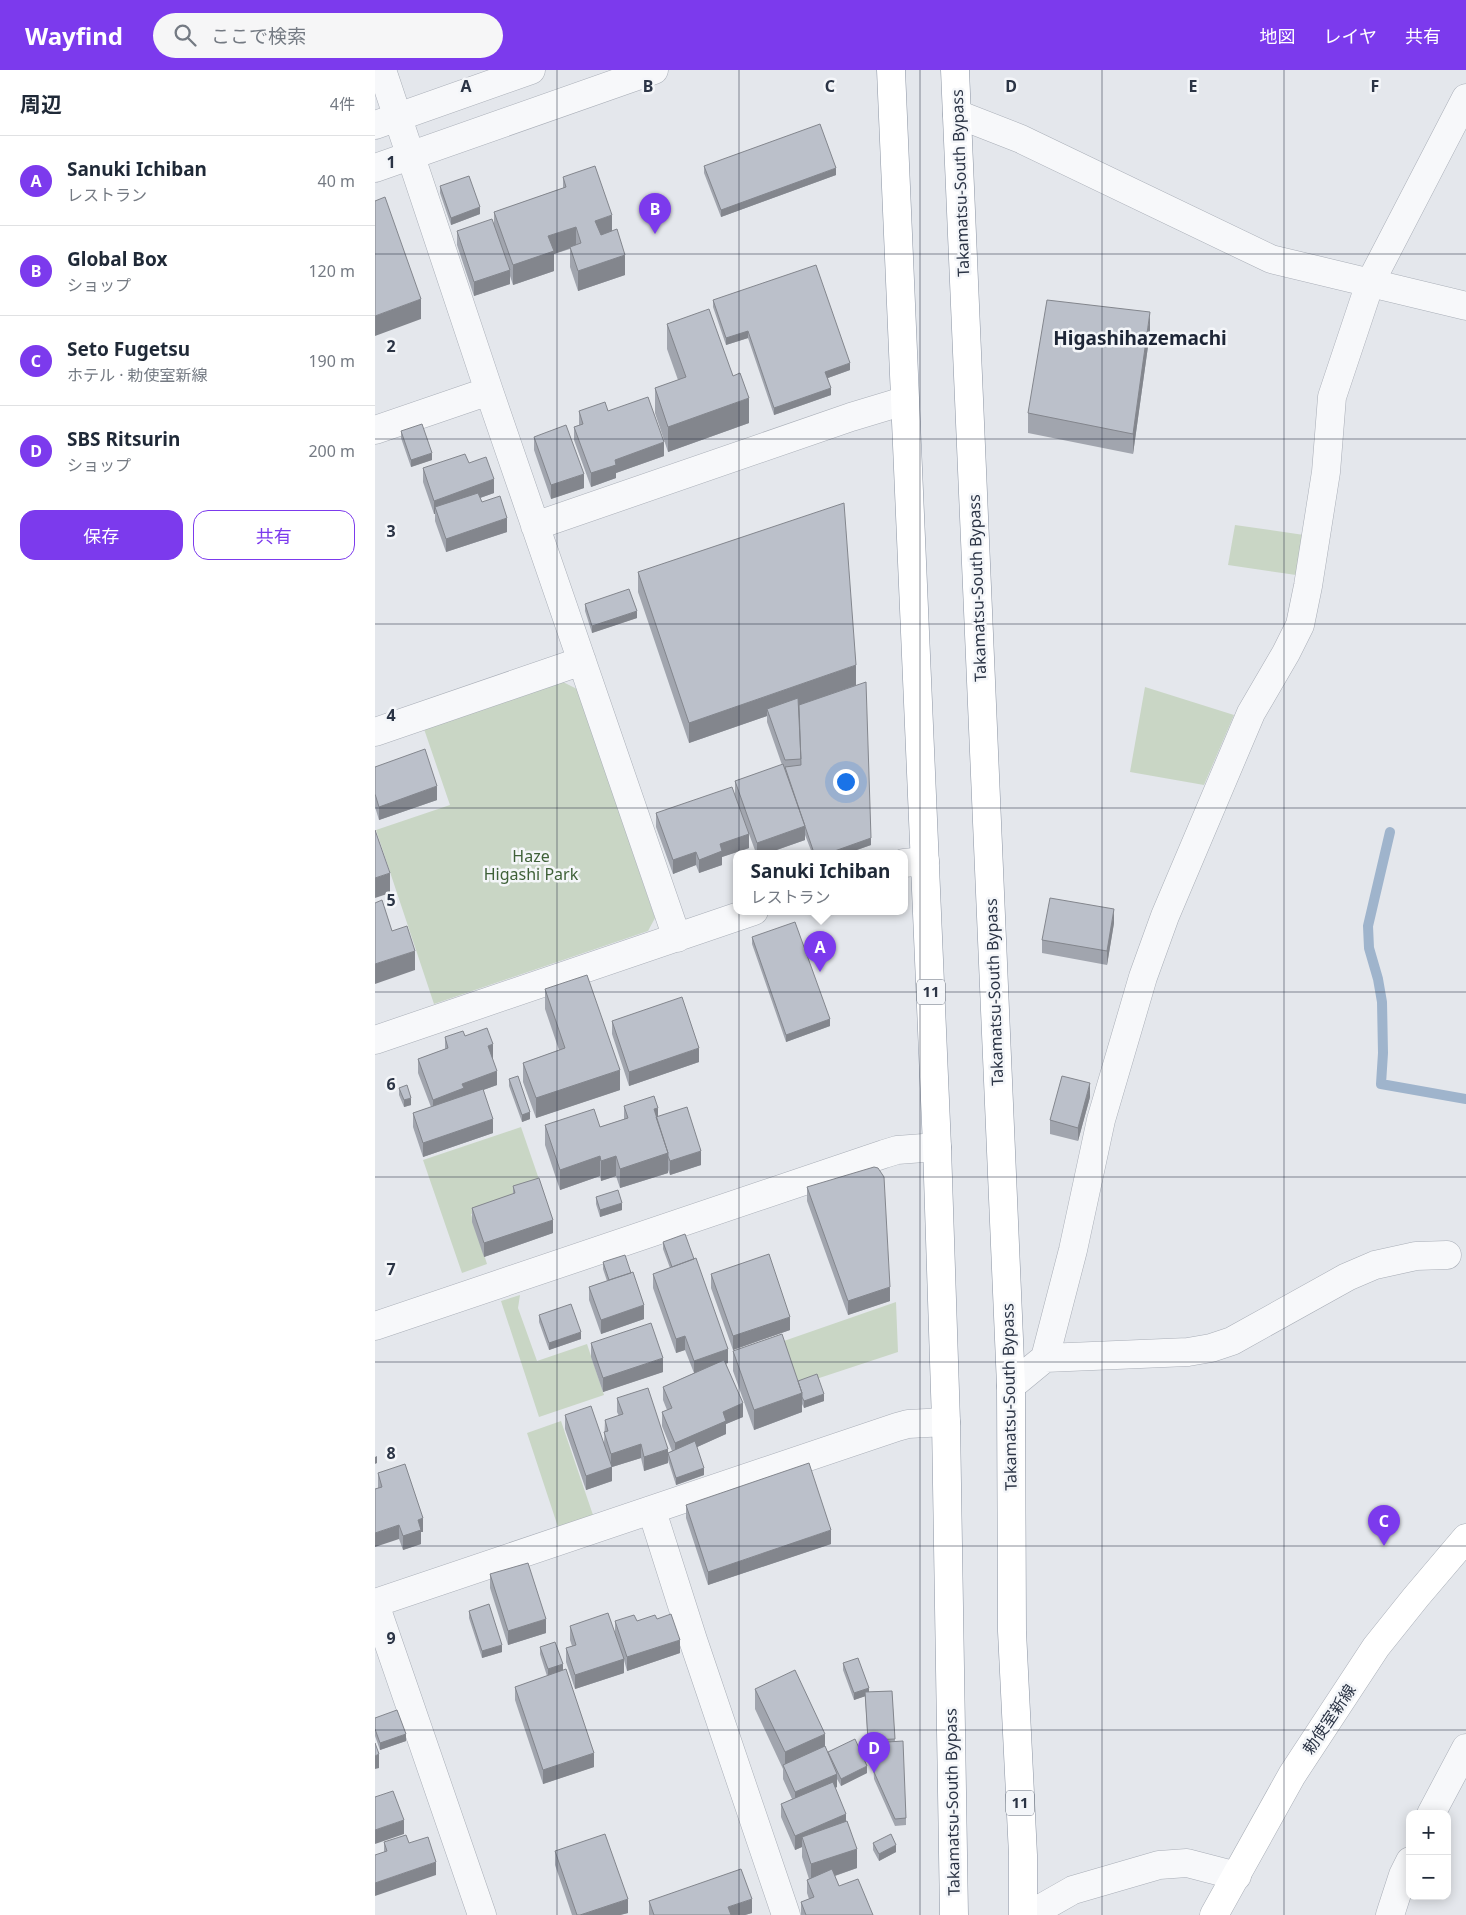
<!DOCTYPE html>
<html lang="ja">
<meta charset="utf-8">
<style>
:root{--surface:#fff;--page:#f6f6f7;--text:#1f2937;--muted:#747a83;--line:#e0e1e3;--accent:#7c3aed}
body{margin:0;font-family:"Noto Sans","Noto Sans JP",sans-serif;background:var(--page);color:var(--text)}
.controls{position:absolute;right:15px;bottom:15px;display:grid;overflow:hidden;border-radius:10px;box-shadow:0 2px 12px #0003}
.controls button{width:45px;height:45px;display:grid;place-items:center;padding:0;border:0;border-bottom:1px solid var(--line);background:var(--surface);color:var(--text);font:25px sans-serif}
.you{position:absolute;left:470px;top:711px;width:18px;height:18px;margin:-12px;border:4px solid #fff;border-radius:50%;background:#1a73e8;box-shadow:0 0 0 8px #1a73e833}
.badge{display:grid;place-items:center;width:32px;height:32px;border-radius:50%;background:var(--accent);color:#fff;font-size:16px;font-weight:700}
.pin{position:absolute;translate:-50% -41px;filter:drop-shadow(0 1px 2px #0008)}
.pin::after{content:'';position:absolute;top:26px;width:18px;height:15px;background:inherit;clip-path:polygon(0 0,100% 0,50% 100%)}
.popup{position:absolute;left:358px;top:780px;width:175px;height:65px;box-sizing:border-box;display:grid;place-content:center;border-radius:10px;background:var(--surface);filter:drop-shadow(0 1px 4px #0005);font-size:16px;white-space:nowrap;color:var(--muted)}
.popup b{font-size:19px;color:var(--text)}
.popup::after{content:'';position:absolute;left:50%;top:100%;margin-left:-10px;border:10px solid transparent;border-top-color:var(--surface)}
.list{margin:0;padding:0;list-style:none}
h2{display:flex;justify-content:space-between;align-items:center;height:65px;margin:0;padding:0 20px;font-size:21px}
h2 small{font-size:16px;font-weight:400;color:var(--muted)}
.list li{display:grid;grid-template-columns:32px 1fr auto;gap:15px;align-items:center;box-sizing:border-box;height:90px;padding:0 20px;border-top:1px solid var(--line)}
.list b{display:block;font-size:19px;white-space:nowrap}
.list p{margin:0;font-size:16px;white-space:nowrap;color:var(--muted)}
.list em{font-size:16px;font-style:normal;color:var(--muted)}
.actions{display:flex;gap:10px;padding:15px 20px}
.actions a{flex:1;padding:11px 0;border:1px solid var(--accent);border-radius:15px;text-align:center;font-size:18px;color:var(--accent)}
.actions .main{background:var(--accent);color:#fff}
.icon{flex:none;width:28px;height:28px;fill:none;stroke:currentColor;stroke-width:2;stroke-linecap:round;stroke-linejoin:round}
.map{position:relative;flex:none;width:1091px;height:1845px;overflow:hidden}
header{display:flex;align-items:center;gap:30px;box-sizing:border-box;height:70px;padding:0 25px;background:var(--accent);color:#fff}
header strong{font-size:24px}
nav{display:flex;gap:28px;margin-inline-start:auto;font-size:18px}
.search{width:350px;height:45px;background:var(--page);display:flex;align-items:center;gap:12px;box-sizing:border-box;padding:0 18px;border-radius:28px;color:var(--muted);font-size:19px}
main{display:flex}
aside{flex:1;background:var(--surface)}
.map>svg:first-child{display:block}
</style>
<header>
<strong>Wayfind</strong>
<div class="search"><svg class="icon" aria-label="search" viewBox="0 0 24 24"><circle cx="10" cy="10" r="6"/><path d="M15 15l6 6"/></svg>ここで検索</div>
<nav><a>地図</a><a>レイヤ</a><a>共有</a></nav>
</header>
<main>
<aside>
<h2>周辺<small>4件</small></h2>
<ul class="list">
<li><span class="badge">A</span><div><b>Sanuki Ichiban</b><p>レストラン</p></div><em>40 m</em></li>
<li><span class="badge">B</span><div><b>Global Box</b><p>ショップ</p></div><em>120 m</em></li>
<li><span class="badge">C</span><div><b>Seto Fugetsu</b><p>ホテル · 勅使室新線</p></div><em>190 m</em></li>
<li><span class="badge">D</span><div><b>SBS Ritsurin</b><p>ショップ</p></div><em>200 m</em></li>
</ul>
<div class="actions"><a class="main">保存</a><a>共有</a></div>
</aside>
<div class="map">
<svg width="1091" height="1845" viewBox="0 0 1091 1845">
<rect width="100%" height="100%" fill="#e4e7ec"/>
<path fill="#c9d6c5" d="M860,455L929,465L921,505L853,495Z
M188,612L202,619L280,848L273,861L59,934L1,760L75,735L49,659Z
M770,617L859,645L829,715L755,702Z
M146,1057L168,1121L96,1144L112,1194L87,1203L48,1090Z
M145,1225L143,1238L162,1291L212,1274L229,1325L164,1347L126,1231Z
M521,1232L523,1282L420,1316L406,1272Z
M186,1351L218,1445L183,1457L152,1363Z"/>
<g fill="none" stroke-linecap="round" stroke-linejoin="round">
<path stroke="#9fb4cc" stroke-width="10" d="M1015,762L993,856L994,878L1003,909L1007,932L1008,983L1006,1014L1091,1029"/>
<g stroke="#a9aeb7" stroke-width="29">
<path id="minor" d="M7,0L114,321L302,868
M582,44L646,69L896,189L1091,236
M0,360L114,321
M160,456L476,347L529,331
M0,662L207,591
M529,793L550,791
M0,970L379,841
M0,1256L509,1084L522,1080L562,1077
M670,1288L813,1282L836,1278L857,1271L972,1207L1000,1195L1041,1186L1072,1185
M636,1316L670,1288L698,1180L726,1050L768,907L790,846L876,643L911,583L925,555L933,516L951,402L957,327L995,213L1091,28
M277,1441L318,1570L411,1845
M0,1533L522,1357L533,1354L571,1352
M0,1534L107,1845
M1056,1744L1091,1678
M654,1845L698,1820L784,1795L812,1793L862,1806
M1015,1845L1028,1805L1035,1791"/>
</g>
<g stroke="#a9aeb7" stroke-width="29">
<path id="tertiary" d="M0,55L156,0
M0,98L279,0"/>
</g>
<g stroke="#a9aeb7" stroke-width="29">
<path id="secondary" d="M839,1845L917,1705L1001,1577L1041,1527L1091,1468"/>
</g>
<g stroke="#8b94a3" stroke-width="29">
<path id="trunk" d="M516,0L562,1077L571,1352L579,1845
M580,0L636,1316L637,1561L648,1785V1845"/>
</g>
<use href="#minor" stroke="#f7f8fa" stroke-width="28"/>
<use href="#tertiary" stroke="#f7f8fa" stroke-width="28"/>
<use href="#secondary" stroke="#fff" stroke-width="28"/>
<use href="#trunk" stroke="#fff" stroke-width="28"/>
</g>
<path fill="#a1a5ae" d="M329,96L461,105L346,147L329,103Z
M188,107L237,161L250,205L203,221L195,197V179L179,184V201L138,215L135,206V214L99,226L82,175V161L119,155V142L188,118Z
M65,116L105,144L76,155L65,123Z
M338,230L475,300L453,308L456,325L399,345L373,268L351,275L338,237Z
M292,254L374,353L293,382L280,343V318L303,310L292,279Z
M775,262L758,384L653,363V343Z
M204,341H233L289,386L241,403V408L216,417L199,370V357L204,355Z
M26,361L57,390L36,397L26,368Z
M159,367L209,418L176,429L159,380Z
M94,393L119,423L105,428L107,432L132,462L71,482L60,451V444H59L48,412V398Z
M263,502L481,615L496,775L473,783H437L430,765V770L393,783H381L374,764V778L347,787V795L324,803L321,795L298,804L281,757V743L360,725V711L407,695L392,652V646L314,673L263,522Z
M210,534L262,548L217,563L210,541Z
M0,697L62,730L4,750L0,737Z
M739,853L732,895L667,883V870Z
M377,867L455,956L411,972L377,874Z
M170,919L245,1020L161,1048L148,1012V993L184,980L170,939Z
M237,951L324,992L254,1016L237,964Z
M90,966L118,988L117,989L122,1015L108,1020L118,1063L48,1087L38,1057V1043L56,1037L43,1003V989L70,979V967Z
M134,1009L155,1049L147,1052L134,1016Z
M24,1018L36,1035L29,1037L24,1025Z
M715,1027L703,1071L675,1064V1050Z
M249,1036L283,1047L326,1095L295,1105L293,1100V1103L245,1118L241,1106L226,1111L225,1106L185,1120L170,1075V1055L225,1057L249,1049Z
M138,1116L178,1163L109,1187L97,1152V1138L138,1124Z
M432,1117L515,1231L473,1245L432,1131Z
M221,1127L247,1140L225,1147L221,1134Z
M288,1172L353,1293H351L368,1347L351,1354V1364L322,1377L329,1405L301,1415L293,1390V1383L297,1381L287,1356V1342L292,1340L288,1330V1317L319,1303L310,1280L301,1283L278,1218V1204L295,1198L288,1179Z
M228,1192L269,1249L226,1264L214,1230V1217L232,1211L228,1199Z
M336,1204L415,1260L358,1280L336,1218Z
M164,1245L206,1269L174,1280L164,1252Z
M216,1273L288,1302L228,1322L216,1287Z
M358,1281L423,1311L449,1331L429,1338L427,1334V1342L379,1360L358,1301Z
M242,1328L293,1393L269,1401L266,1388L237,1397V1411L211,1420L190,1359V1345L229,1374L230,1350L244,1346L242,1342Z
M3,1403L48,1462H46V1474L28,1480L24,1469L3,1418Z
M311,1435L456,1474L333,1515L311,1448Z
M115,1504L171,1563L133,1575L115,1518Z
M94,1541L127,1582L107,1588L94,1548Z
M282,1549L305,1583L252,1601L249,1590V1603L200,1619L191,1592V1578L197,1576L195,1570V1556L240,1564V1551H262Z
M165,1577L188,1601L219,1697L168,1714L140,1630V1617L172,1606L165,1584Z
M468,1593L494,1622L517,1621L520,1672L531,1748V1755L520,1756L499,1709L497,1677H493L490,1626L479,1630L468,1600Z
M380,1619L450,1676L453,1683L492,1703L466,1716L462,1709V1717L460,1718L471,1751L482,1798L460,1806L464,1816L498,1845H426V1832L434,1829L432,1823V1810L434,1809L427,1787V1777L420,1780L406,1747V1734L417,1729L408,1709V1699L380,1639Z
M0,1648L31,1671L5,1680L0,1666Z
M9,1772L34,1773L61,1805L9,1782Z
M498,1773L521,1782L504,1791L498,1780Z
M180,1781L253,1843L245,1845H197L180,1795Z
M274,1831L377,1843L370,1845H274Z"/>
<path fill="#83868d" d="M461,98V105L346,147V140Z
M105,137V144L76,155V148Z
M237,145V165L220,171V151Z
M201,157V176L179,184V201L138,215V195L173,166Z
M250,185V205L203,221V201Z
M135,200V214L99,226V212Z
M46,229V249L0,266V246Z
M775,242V262L758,384V364Z
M373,261V268L351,275V268Z
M475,293V300L450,309V302Z
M456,318V325L399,345V338Z
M374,328V353L293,382V357Z
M289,372V386L241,403V408L216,417V403L240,390Z
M57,383V390L36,397V390Z
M209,404V418L176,429V415Z
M119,409V423L62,443L60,437V444H59V431Z
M132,448V462L71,482V469Z
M262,541V548L217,563V556Z
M481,595V615L394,646L392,639V646L314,673V653Z
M62,716V730L4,750V737Z
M430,756V770L393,783H382V773Z
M374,764V778L347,787V795L324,803V790L345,774Z
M496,768V775L473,783H454Z
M321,782V795L298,804V790Z
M15,803V823L0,828V808Z
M739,839V853L732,895V881Z
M40,881V900L0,914V894Z
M455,949V956L411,972V965Z
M118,974V988L113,990V976Z
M324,978V992L254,1016V1002Z
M245,1000V1020L161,1048V1028Z
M122,1001V1015L89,1027L58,1044V1030L87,1014Z
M715,1013V1027L703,1071V1058Z
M36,1028V1035L29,1037V1030Z
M283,1038V1054L279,1039Z
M155,1042V1049L147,1052V1045Z
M118,1049V1063L48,1087V1073Z
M326,1081V1095L295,1105V1091Z
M293,1083V1103L245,1118V1099Z
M225,1086V1106L185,1120V1100Z
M241,1086V1106L226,1111V1091Z
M247,1133V1140L225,1147V1140Z
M178,1150V1163L109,1187V1173Z
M515,1217V1231L473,1245V1231Z
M269,1235V1249L226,1264V1250Z
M415,1247V1260L358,1280V1266Z
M206,1262V1269L174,1280V1273Z
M310,1266V1280L301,1283V1269Z
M353,1279V1293L319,1305V1291Z
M288,1288V1302L228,1322V1308Z
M427,1323V1342L379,1360V1340Z
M449,1324V1331L429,1338V1331Z
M368,1333V1347L351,1354V1364L300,1387V1373L348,1342Z
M266,1374V1388L237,1397V1411L211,1420V1406L236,1397V1384Z
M293,1379V1393L269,1401V1387Z
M2,1386V1393L0,1394V1387Z
M329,1398V1405L301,1415V1408Z
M48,1448V1462H46V1474L28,1480V1466L43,1450Z
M24,1455V1469L0,1477V1463Z
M456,1460V1474L333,1515V1502Z
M171,1549V1563L133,1575V1561Z
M305,1570V1583L252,1601V1587Z
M127,1575V1582L107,1588V1581Z
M249,1589V1603L200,1619V1605Z
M188,1594V1601L173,1606V1599Z
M494,1618V1625L479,1630V1623Z
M31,1664V1671L5,1680V1673Z
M450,1664V1684L410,1698V1682Z
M219,1683V1697L168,1714V1700Z
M4,1684V1698L0,1699V1712V1686Z
M492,1696V1703L466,1716V1709Z
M462,1704V1717L420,1736V1722Z
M471,1744V1758L427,1767V1777L420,1780V1766Z
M29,1750V1764L0,1774V1760Z
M521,1775V1782L504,1791V1784Z
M482,1779V1798L436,1814V1794Z
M61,1792V1805L0,1826V1813Z
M253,1829V1843L245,1845H205Z
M377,1829V1843L370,1845H353V1837Z"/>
<path fill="#bbc0ca" stroke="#83868d" d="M445,54L461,98L346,140L329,96Z
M220,96L237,145L220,151L226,165L242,159L250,185L203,201L195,177L206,173L201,157L173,166L179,181L138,195L119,142L191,117L188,107Z
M94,106L105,137L76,148L65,116Z
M10,127L46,229L0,246V131Z
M117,149L135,200L99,212L82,161Z
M441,195L475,293L450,302L456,318L399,338L373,261L351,268L338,230Z
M672,230L775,242L758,364L653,343Z
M334,239L358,306L365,303L374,328L293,357L280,318L311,307L292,254Z
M273,327L289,372L240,390L241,395L216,403L199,357L208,354L204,341L230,332L233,341Z
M47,354L57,383L36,390L26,361Z
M191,355L209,404L176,415L159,367Z
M90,384L94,393L111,387L119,409L59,431L48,398Z
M103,423L107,432L125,426L132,448L71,469L60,437Z
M469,433L481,595L314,653L263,502Z
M254,519L262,541L217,556L210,534Z
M491,612L496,768L454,783H439L410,697L426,695L424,635Z
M423,628L426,689L410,690L392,639Z
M50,679L62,716L4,737L0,724V697Z
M408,694L430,756L382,773L360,711Z
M357,717L374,764L345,774L347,781L324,790L321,782L298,790L281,743Z
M0,760L15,803L0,808Z
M675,828L739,839L732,881L667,870Z
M7,830L17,861L32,856L40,881L0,894V833Z
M420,852L455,949L411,965L377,867Z
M212,905L245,1000L161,1028L148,993L190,978L170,919Z
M307,927L324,978L254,1002L237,951Z
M112,958L118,974L113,976L122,1001L87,1014L89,1018L58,1030L43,989L73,978L70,967L88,961L90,966Z
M143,1006L155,1042L147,1045L134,1009Z
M687,1006L715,1013L703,1058L675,1050Z
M32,1015L36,1028L29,1030L24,1018Z
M108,1019L118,1049L48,1073L38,1043Z
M279,1026L283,1038L279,1039L293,1083L245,1099L241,1086L226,1091L225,1086L185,1100L170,1055L219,1039L225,1057L253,1048L249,1036Z
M312,1037L326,1081L295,1091L293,1086V1083L281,1047Z
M499,1097L503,1098L509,1107L515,1217L473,1231L432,1117Z
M164,1108L178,1150L109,1173L97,1138L140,1123L138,1116Z
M243,1120L247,1133L225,1140L221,1127Z
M310,1164L319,1189L297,1197L288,1172Z
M394,1184L415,1247L358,1266L336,1204Z
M250,1185L256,1203L234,1210L228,1192Z
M321,1188L353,1279L319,1291L310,1266L301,1269L278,1204Z
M258,1202L269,1235L226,1250L214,1217Z
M196,1234L206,1262L174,1273L164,1245Z
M276,1253L288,1288L228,1308L216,1273Z
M407,1264L427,1323L379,1340L358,1281Z
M349,1290L368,1333L348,1342L351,1351L300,1373L287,1342L297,1338L288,1317Z
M442,1304L449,1324L429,1331L427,1327V1323L423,1311Z
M273,1318L293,1379L269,1387L266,1374L236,1384L229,1362L233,1361L230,1350L248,1344L242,1328Z
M216,1336L237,1397L211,1406L190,1345Z
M320,1371L329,1398L301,1408L293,1383Z
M434,1393L456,1460L333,1502L311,1435Z
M30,1394L48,1448L43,1450L46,1460L28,1466L24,1455L0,1463V1419L7,1417L3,1403Z
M153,1493L171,1549L133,1561L115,1504Z
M114,1534L127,1575L107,1581L94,1541Z
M233,1543L249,1589L200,1605L191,1578L201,1575L195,1556Z
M296,1544L305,1570L252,1587L240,1551L259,1545L262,1551L280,1545L282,1549Z
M180,1572L188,1594L173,1599L165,1577Z
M483,1588L494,1618L479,1623L468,1593Z
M191,1599L219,1683L168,1700L140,1617Z
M420,1600L450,1664L410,1682L380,1619Z
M517,1621L520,1669L493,1670L490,1622Z
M22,1640L31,1664L5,1673L0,1659V1648Z
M480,1669L492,1696L466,1709L453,1682Z
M528,1671L531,1748L520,1749L499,1702L497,1673Z
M0,1673L4,1684L0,1686Z
M450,1676L462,1704L420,1722L408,1695Z
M458,1712L471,1744L420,1766L406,1734Z
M18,1721L29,1750L0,1760V1727Z
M472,1751L482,1779L436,1794L427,1767Z
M230,1764L253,1829L205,1845H202L180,1781Z
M516,1764L521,1775L504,1784L498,1773Z
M31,1765L34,1773L53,1767L61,1792L0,1813V1785L12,1781L9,1772Z
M366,1799L377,1829L353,1837L356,1845H279L274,1831Z
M457,1799L464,1816L483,1809L498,1845H431L426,1832L439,1827L432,1810Z"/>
<path fill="none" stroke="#2b3445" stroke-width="1" stroke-opacity="0.55" d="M182,0V1845M364,0V1845M545,0V1845M727,0V1845M909,0V1845M0,184H1091M0,369H1091M0,554H1091M0,738H1091M0,922H1091M0,1107H1091M0,1292H1091M0,1476H1091M0,1660H1091"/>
<g text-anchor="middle" stroke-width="5" stroke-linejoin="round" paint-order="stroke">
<g fill="#f4f6f9" stroke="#676e7b" stroke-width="1">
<rect x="542" y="909.5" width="28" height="25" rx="4"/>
<rect x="631" y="1720.5" width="28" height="25" rx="4"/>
</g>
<g font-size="15" font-weight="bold" fill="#2b3445">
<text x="556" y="927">11</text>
<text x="645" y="1738">11</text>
</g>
<g font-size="16" fill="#2b3445" stroke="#f4f6f9">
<text transform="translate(585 113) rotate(-92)" y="6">Takamatsu-South Bypass</text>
<text transform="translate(602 518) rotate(-92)" y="6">Takamatsu-South Bypass</text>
<text transform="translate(619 922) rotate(-92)" y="6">Takamatsu-South Bypass</text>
<text transform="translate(634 1327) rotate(-91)" y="6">Takamatsu-South Bypass</text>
<text transform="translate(954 1649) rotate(-56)" y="6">勅使室新線</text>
<text transform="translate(577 1732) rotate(-91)" y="6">Takamatsu-South Bypass</text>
</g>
<g font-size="16" fill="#3f6138" stroke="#f4f6f9">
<text x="156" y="792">Haze<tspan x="156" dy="18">Higashi Park</tspan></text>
</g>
<g font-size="19" font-weight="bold" fill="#1d2536" stroke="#f4f6f9">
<text x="765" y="275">Higashihazemachi</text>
</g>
</g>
<g font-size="16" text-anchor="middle" font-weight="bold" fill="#2b3445" stroke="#f4f6f9" stroke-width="5" stroke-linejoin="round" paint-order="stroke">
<text x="91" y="22">A</text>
<text x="273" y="22">B</text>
<text x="455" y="22">C</text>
<text x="636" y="22">D</text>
<text x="818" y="22">E</text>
<text x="1000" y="22">F</text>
<text x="16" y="98">1</text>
<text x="16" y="282">2</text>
<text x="16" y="467">3</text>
<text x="16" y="651">4</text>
<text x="16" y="836">5</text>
<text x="16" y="1020">6</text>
<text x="16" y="1205">7</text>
<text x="16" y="1389">8</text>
<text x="16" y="1574">9</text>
</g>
</svg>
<div class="controls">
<button>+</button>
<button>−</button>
</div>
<div class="you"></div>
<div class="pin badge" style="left:445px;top:902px">A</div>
<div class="popup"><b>Sanuki Ichiban</b>レストラン</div>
<div class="pin badge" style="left:280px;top:164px">B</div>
<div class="pin badge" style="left:1009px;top:1476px">C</div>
<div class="pin badge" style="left:499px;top:1703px">D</div>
</div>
</main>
